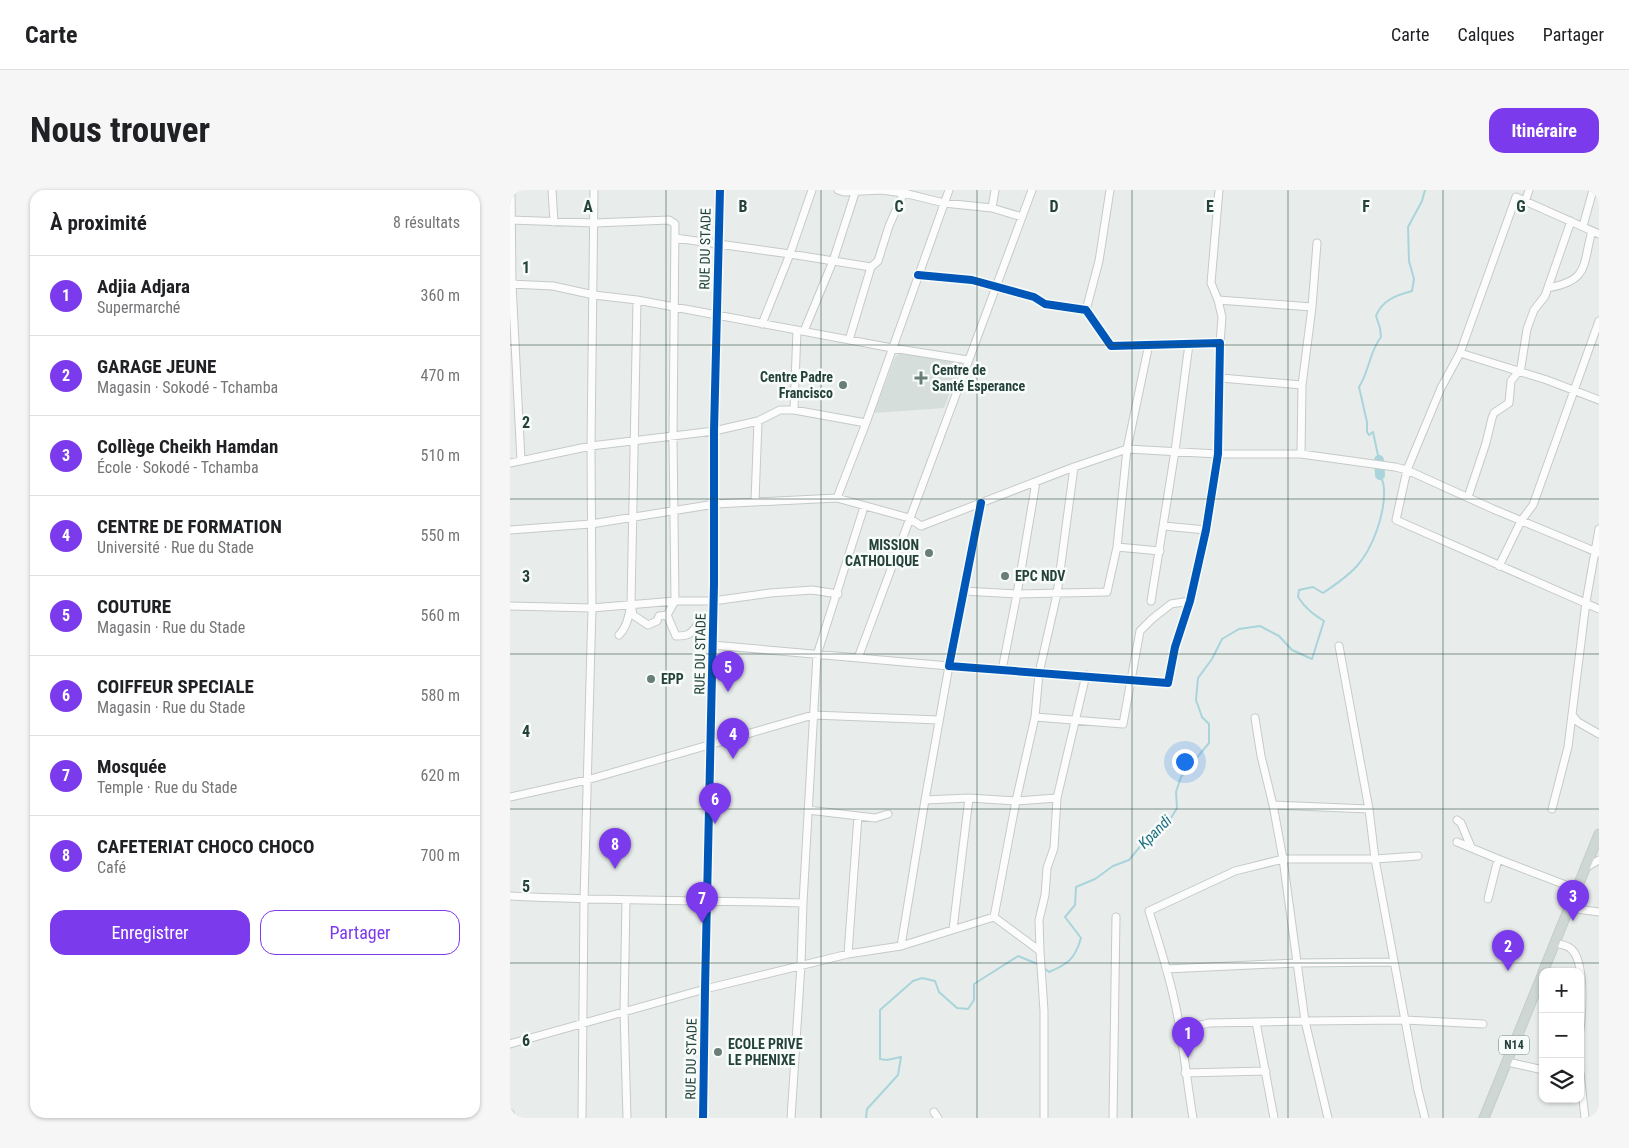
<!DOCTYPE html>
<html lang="fr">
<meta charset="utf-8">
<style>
:root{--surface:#fff;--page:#f6f6f6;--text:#202124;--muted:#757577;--line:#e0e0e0;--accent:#7c3aed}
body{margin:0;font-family:"Roboto Condensed",sans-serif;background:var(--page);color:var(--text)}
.controls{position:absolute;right:15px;bottom:15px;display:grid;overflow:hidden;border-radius:10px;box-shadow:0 1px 4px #0004}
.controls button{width:45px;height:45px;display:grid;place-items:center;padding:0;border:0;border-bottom:1px solid var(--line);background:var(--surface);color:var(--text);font:25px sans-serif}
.you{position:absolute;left:674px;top:571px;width:18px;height:18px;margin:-12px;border:4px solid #fff;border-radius:50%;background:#1a73e8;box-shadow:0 0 0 8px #1a73e833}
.badge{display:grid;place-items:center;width:32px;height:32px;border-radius:50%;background:var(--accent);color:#fff;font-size:16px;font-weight:700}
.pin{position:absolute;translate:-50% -41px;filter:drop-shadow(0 1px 2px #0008)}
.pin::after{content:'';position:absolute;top:26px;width:18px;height:15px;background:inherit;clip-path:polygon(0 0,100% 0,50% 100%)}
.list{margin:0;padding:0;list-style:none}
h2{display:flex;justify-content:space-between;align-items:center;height:65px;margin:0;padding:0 20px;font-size:21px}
h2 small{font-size:16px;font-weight:400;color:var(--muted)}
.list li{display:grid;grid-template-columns:32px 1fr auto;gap:15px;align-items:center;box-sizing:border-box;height:80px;padding:0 20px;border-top:1px solid var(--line)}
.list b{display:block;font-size:19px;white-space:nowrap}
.list p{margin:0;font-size:16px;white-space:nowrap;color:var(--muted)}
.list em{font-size:16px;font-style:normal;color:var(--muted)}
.actions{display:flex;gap:10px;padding:15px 20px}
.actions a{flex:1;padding:11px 0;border:1px solid var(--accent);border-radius:15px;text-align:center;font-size:18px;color:var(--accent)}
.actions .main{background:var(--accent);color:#fff}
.icon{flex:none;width:28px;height:28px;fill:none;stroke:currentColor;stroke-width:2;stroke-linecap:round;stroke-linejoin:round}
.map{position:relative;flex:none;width:1089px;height:928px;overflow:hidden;border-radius:15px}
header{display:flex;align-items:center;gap:30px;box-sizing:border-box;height:70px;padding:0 25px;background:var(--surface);border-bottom:1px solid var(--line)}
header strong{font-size:24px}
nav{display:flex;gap:28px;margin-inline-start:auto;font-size:18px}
.intro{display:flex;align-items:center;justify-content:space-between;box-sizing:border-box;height:120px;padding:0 30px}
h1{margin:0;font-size:35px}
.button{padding:12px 22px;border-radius:15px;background:var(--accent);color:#fff;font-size:18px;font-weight:700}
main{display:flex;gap:30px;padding:0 30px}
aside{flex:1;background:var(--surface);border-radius:15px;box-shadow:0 1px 4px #0004}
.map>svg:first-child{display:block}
</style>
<header>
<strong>Carte</strong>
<nav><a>Carte</a><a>Calques</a><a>Partager</a></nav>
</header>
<div class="intro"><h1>Nous trouver</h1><a class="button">Itinéraire</a></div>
<main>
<aside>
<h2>À proximité<small>8 résultats</small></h2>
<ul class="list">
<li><span class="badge">1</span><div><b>Adjia Adjara</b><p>Supermarché</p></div><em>360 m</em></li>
<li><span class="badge">2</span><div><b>GARAGE JEUNE</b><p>Magasin · Sokodé - Tchamba</p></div><em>470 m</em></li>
<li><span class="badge">3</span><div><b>Collège Cheikh Hamdan</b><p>École · Sokodé - Tchamba</p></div><em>510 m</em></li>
<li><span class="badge">4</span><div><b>CENTRE DE FORMATION</b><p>Université · Rue du Stade</p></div><em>550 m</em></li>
<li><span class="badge">5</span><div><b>COUTURE</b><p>Magasin · Rue du Stade</p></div><em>560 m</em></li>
<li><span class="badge">6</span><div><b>COIFFEUR SPECIALE</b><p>Magasin · Rue du Stade</p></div><em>580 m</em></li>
<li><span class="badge">7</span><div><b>Mosquée</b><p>Temple · Rue du Stade</p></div><em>620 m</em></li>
<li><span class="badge">8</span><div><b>CAFETERIAT CHOCO CHOCO</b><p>Café</p></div><em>700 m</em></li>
</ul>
<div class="actions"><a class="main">Enregistrer</a><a>Partager</a></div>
</aside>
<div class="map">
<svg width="1089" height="928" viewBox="0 0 1089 928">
<rect width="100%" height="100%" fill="#e8edeb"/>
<path fill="#d6dedb" d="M390,163L451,173L434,218L364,223L385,167Z"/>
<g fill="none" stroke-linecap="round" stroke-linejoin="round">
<path stroke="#a9d4db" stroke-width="2" d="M869,270L863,242L859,245L857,242V232L849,197C860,180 859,162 871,147L870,138L866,126C872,110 887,105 902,101L904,89L899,71L898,37L912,11L915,0
M534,778L539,782C558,774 565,769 571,748L555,727L565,715L566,697L585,689L603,676L619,670L638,647L658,633L667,618L666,602L671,587L699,553V534L692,527L686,510L688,488L702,469L712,449L729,439L750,436L769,446L782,460L802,469L814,431C803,424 795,418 788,407L789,400L803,397L813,403C825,395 837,387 847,376C863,358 875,324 874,300C874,295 872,289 870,285
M356,928L357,919L388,885L391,867L377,870L370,869V820L403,791L412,788L425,791L429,802L447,818L458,819L464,810V794L508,766L530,775"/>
<path stroke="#a9d4db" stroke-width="10" d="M869,270L870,285"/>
<g stroke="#c5cac8" stroke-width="9">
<path id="minor" d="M1,0L2,94L11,271
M42,0L44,32
M328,0L334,2L371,0L394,3L434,13L482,18L512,27L522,0
M709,0L701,93L708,110L712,127L710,153
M1015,12L1019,0
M482,18L485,0
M0,30L85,33L159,30L165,34L163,247L165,411L157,425L149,426L147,431L138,435L123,425L121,414
M1073,36L1083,0
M165,48L280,64L361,77
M408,85L462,90L524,107L535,114L576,120L601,156L710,153L708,264L696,340L680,411L665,457L658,493L439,476L471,313
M0,94L43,96L84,105L127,110L382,158L458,170
M1038,98C1080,90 1072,76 1082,41
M708,110L802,117
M576,120L589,71L600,0
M252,134L280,64L302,0
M294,141L323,71L346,0
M339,150L361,77L368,71L379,36L395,0
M950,163L1006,7L1089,44
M711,188L792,195
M1089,210L1037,190L950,163L931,198L897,280L886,330L1089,419
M284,220L287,140
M791,264L792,195L802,117L807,53
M0,273L81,256L204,241L248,231L270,220H284L356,233
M958,307L976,253L982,228L984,223L999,213L1001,191L1009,181L1011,177L1017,139L1024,120L1035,106L1061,31
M327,308L356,233L439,0
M245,311L248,231
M654,336L696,340
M0,340L81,334L205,314L327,308L399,328L411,336L564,277L617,259L639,154
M607,357L650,361
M989,376L1011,331L1023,315L1089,131
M454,401L507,404L597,402L607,357L617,259L708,264H791L885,277L897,280L983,319L1089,363
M641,411L665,261L679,154
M0,416L82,418L165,411H203L260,403L302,400L328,404
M157,425L166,446C179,446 180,445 188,434
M109,445C117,437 119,425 121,414L127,110
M202,455L439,476L415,610L391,756
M829,456L859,619L865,669L908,900L915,928
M348,468L512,27
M492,480L507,404L526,292
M1062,525L1068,532L1089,544
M525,527L613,534L630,441L642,429L661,414L680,411
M745,528L751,566L763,615L773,669L795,831L818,928
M0,607L77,590L303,525L429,530
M415,610L459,608L506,611L547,608
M763,615L859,619
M1042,619L1058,557L1076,412L1089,339
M298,620L365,628L378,624
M947,630L951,633L961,657
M947,652L988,669
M1075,678L1089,670
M0,706C98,711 195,710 293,713
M978,709L988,669L1066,699
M116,710L114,821L117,928
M1059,718L1089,722
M484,727L506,611L525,527L529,483L547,404L564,277
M484,727L530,761L534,821V928
M443,739L459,608
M1045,753C1049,754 1056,755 1060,758C1076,769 1072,822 1070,840
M530,761L529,730L535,705L537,678L544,658L547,608L576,485
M338,764L348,626
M656,779L786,773L884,772
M746,832L764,928
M670,840L699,833L795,831L895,830L973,834
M0,854L195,799L338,764L391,756L484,727
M1002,873L1033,880
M675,883L756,881
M1070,883L1075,928
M424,922L428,928
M0,923L1,928
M72,928L74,710L82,418L81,256L84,0
M193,928L195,799L204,394V241L210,0
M281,928L291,775L293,713L307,465L354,317
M603,928L606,727
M683,928C678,899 675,869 670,840C664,800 651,760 639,721L725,681L773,669H865L908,666"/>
</g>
<g stroke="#c3ccc9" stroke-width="11">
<path id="major" d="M1033,782L1089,644
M974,928L1033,783"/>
</g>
<use href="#minor" stroke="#fcfcfc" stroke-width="7"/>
<use href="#major" stroke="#cfd7d5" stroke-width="9"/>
<g stroke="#f7fbf9" stroke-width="11">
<path id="cycleway" d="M408,85L462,90L524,107L535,114L576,120L601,156L710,153L708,264L696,340L680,411L665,457L658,493L439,476L471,313
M193,928L195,799L204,394V241L210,0"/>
</g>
<use href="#cycleway" stroke="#0057b8" stroke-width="8"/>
</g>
<path fill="none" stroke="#24423a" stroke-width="1" stroke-opacity="0.55" d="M156,0V928M311,0V928M467,0V928M622,0V928M778,0V928M933,0V928M0,155H1089M0,309H1089M0,464H1089M0,619H1089M0,773H1089"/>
<g fill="#697e78" stroke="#f7fbf9" stroke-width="2">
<path d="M408.5 180.5h5v5h5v5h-5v5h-5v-5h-5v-5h5z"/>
<circle cx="333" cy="195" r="5"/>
<circle cx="419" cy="363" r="5"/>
<circle cx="495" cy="386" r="5"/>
<circle cx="141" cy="489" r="5"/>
<circle cx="208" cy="862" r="5"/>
</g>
<g text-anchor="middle" stroke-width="5" stroke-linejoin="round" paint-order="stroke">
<rect fill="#f7fbf9" stroke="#637a73" stroke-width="1" x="989" y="845.5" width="30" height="19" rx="4"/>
<g font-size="12" font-weight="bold" fill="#24423a">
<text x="1004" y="859">N14</text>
</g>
<g font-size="14" fill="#24423a" stroke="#f7fbf9">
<text transform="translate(195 59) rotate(-89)" y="5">RUE DU STADE</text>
<text transform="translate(190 464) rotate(-89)" y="5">RUE DU STADE</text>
<text transform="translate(181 869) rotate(-89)" y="5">RUE DU STADE</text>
</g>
<g font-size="14" font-weight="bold" fill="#24423a" stroke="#f7fbf9" text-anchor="start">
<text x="422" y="185">Centre de<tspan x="422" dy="16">Santé Esperance</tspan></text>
<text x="323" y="192" text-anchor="end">Centre Padre<tspan x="323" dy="16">Francisco</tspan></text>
<text x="409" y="360" text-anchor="end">MISSION<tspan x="409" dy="16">CATHOLIQUE</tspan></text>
<text x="505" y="391">EPC NDV</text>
<text x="151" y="494">EPP</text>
<text x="218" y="859">ECOLE PRIVE<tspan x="218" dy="16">LE PHENIXE</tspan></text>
</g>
<g font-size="15" font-style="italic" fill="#1c6f80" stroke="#f7fbf9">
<text transform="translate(645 642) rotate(-45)" y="5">Kpandi</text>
</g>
</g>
<g font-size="16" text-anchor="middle" font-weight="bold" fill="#24423a" stroke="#f7fbf9" stroke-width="5" stroke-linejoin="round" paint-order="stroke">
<text x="78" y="22">A</text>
<text x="233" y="22">B</text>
<text x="389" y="22">C</text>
<text x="544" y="22">D</text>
<text x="700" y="22">E</text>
<text x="856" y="22">F</text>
<text x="1011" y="22">G</text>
<text x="16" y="83">1</text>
<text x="16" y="238">2</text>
<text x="16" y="392">3</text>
<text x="16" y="547">4</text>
<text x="16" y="702">5</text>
<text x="16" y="856">6</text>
</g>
</svg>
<div class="controls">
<button>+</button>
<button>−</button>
<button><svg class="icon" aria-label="layers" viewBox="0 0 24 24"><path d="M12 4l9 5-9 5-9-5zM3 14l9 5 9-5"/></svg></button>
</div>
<div class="you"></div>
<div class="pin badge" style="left:678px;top:868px">1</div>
<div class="pin badge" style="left:998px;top:781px">2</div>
<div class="pin badge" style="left:1063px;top:731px">3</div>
<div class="pin badge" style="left:223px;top:569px">4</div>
<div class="pin badge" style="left:218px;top:502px">5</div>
<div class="pin badge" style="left:205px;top:634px">6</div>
<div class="pin badge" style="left:192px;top:733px">7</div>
<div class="pin badge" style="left:105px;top:679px">8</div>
</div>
</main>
